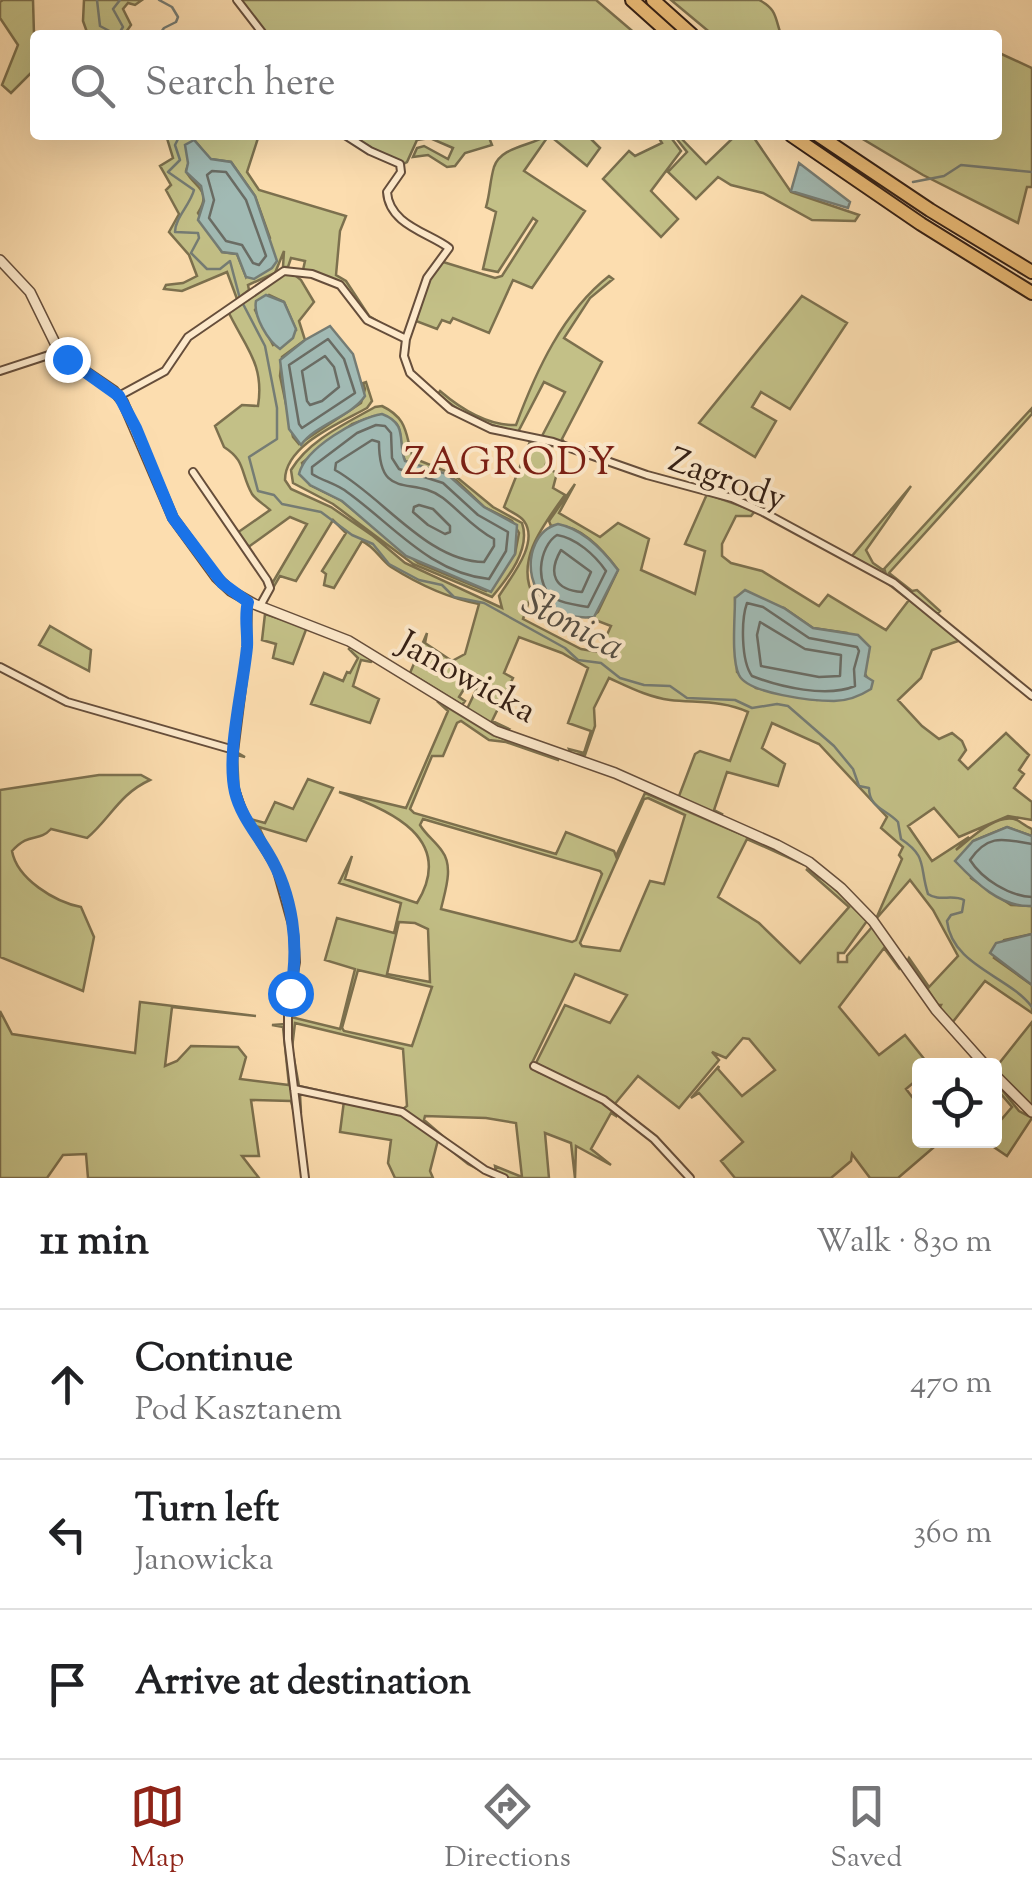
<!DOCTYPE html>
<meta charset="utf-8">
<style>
:root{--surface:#fff;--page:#f6f6f6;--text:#202124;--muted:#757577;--line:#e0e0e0;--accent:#8f2418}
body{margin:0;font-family:"Sorts Mill Goudy",serif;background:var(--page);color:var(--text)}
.controls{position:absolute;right:30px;bottom:30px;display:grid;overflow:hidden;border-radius:10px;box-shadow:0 10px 40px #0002}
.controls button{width:90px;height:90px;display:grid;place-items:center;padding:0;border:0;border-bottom:2px solid var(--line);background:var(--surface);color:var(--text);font:50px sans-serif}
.stop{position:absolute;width:30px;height:30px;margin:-22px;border:8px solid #1a73e8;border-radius:50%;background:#fff}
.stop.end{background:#1a73e8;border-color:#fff;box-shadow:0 2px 10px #0008}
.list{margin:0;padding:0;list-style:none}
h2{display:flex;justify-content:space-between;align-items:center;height:130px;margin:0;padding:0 40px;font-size:42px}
h2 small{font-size:32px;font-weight:400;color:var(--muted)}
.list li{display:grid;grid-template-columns:65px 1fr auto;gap:30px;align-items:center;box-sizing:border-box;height:150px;padding:0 40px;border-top:2px solid var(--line)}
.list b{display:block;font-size:38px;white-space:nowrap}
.list p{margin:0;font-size:32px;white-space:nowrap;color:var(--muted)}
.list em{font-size:32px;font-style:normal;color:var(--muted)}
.icon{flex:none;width:55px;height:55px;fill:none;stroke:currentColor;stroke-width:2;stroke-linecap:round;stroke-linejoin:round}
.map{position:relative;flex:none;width:1032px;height:1178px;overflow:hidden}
.search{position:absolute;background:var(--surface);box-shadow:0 10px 40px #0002;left:30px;right:30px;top:30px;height:110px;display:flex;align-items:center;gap:25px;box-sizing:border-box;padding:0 35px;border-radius:10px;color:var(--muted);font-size:38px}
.sheet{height:580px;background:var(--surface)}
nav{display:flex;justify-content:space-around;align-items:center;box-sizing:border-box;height:140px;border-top:2px solid var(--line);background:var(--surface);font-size:28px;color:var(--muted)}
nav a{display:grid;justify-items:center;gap:5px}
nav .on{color:var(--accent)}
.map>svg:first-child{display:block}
</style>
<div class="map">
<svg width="1032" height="1178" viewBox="0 0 1032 1178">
<rect width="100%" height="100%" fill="#fcddaf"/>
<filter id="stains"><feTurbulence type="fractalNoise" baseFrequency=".002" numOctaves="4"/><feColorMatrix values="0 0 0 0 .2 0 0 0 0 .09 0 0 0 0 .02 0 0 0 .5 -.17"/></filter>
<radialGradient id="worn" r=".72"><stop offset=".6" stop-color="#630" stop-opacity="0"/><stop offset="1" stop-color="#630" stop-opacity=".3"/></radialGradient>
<path fill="#c3c087" stroke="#7c704e" stroke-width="2.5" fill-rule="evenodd" d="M3,0H33L35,69L11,93L2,85L18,45L0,18V2Z
M84,0H142L135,5L128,3L123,9L131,25L124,35H88L83,21Z
M238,0H596L637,35H265Z
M671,0H759C777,9 775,18 781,35H713Z
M997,52L1032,68V187H1027L1018,223L923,175L856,135H997Z
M166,135H259L247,172L259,190L346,216L340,231L336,275L346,281L369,316L391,329L366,316L347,290L303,270L305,261L291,258L288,267H283L284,251L275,273L248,285L249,290L237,299L227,272L182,291L164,289L166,285L183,283L197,276L189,255L169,232L179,214L166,190L171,185L160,166L173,158ZM196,142L210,159L231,162L255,196L270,238L246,277L237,254L222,252L198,213C213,189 194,188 186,171Z
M347,135H488L492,145L465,153L455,166L447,167L428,155L413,157L417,148L424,146L448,159L453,148L430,138L417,140L407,162L403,164Z
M548,135H587L600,148L587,166L549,135L524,171L585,211L532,288L513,280L489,333L453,318L450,323L442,320L437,329L416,321L429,278L440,261L495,278L502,276L537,221L533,218L498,272L483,269L496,212L486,207C490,194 490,180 494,167C501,146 532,146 548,135Z
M657,135H669L681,151L651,191L678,219L661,237L603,179L629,151L635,156L662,143Z
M678,135L706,164L736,135H752L791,192L859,215L855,221L812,220L763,193L731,185L718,177L696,199L668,172L687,152L676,138Z
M291,272L301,280L314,302L299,321L305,340L282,357L280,376L293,437L299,444L361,403L365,389L363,383L366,382L372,401L367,408C340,423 285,445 285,480L291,489L331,507L373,536L405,563L502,608L499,596C510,578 540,543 524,521C520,515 510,512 504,507L531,439L552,444L545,467L557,473L553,488L565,495C544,524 514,561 534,597L529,601L523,619L581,649L599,652L611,626L590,618L598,612L618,570C603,550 579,522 551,526L549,521L575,484L559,513L600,537L618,523L649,539L641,570L695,594L705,551L685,544L707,494L755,511L751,516H736L722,544V556L731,563L762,571L819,606L828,595L886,630L909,600L878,576L961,640L932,650L921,678L898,700L922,726L939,739L952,733L962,741L966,750L959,760L968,769L1006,733L1029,755L1019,770L1024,774L1014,788L1032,802V820L1008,816L959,837L934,808L908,826L932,861L969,837L956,850C970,839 997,812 1017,820C1022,823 1027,827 1032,829V836L1007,827L973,841L971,878L1011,905L1032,906V934L1004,940L994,958L1032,985V1013L985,981L952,1023L939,1009L941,1005H938L908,960L909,958L929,987L958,956L933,910L910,880L876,919L902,859L899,855L903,847L881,828L887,817L819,744L772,723L762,748L785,764L778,786L727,772L714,810L722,814L721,816L680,800L679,796L695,754L700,751L730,761L748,712C723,700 696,703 670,700C648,697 629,687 609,678L594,708L595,726L585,755L571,754L569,749L584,753L591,731L568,723L588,668L562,653L519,637L504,673L513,678L492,721L509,729L505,732L467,709L478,686L469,681L459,697L465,701L462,705L410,673L427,633L425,643L452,661L465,654L479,604C447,598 418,584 391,567C380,559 375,547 362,541L334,588L324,585L326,574L322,571L346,533L333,520L296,581L280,576L265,602L272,587L266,574L273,582L307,524L290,517L247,548L237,533L270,510C265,505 256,500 252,494C240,472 246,461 224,447L215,426L242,405L258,406C265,363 244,346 227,309L279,274ZM269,295L284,302L296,330L273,345L255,310ZM735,598L784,608L813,628L847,633L868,657L863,671L868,679L817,700L756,688L737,672Z
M609,276L613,279L590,298L564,338L602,362L562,439L565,444L542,436L565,392L544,382L518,432C486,425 463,416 438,394L440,391C461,409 487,426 516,425C536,371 563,312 609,276Z
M802,296L847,323L790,409L761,392L752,407L776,421L755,457L699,423Z
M382,406C409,419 405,435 413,458L453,474L493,507L522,523C531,549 508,578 492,597L413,564L333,504L293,483L291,470C309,440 345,424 375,407ZM374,416C411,419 395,437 405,461L456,480L484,507L512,521L519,533L515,554L486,591L418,563L342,501L310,485L302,463L352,424Z
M1032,408V414L889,573L912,591L917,590L940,611L937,614L886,575L885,571L881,573L852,556L911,486L866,550L873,563L883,570Z
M265,614L307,627L293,664L273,658L276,644L262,640Z
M50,626L91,650L89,671L39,645Z
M351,647L373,660L371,662L361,660L353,686L379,699L370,723L311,704L324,673L343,681L347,672L350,673L358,658L349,649Z
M437,701L493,735L559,758L558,760L506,742L489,740L461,721L457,723L443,756H432L410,809L414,813L556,854L566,832L614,851L616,856L645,793L773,848L805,865L747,839L718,897L759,923L800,963L849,907L806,869L830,884L867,921L844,953H838V962H847V956L872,927L900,965L899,968L884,948L839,1007L879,1055L905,1035L929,1065L920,1066L919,1078L906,1089L919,1106L920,1140L941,1141L898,1178H870L852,1154L851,1161L831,1178H735L721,1161L743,1142L699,1093L691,1098L719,1066L718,1069L742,1096L775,1070L749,1039L743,1038L726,1058L712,1052L719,1060L679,1108L638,1076L614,1105L536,1063L565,1005L610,1023L627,995L575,974L531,1065L538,1072L589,1093L617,1112L616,1116L611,1113L591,1149L611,1165L576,1146L575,1178L571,1143L545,1133L549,1178H509L496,1172L495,1166L522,1177L516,1123L486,1118L425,1116L424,1120L452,1144L414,1117L296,1086L290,1034L291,1004V1017L340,1029L355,969L325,960L337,918L394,933L401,903L339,883L352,856L345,879L417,903C456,839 391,810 339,792L406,808L448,711ZM648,798L685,815L664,884L650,881L620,951L582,946L580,943L644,799ZM423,819L600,871L602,874L576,940L572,942L441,909C445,891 454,867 442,851C435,841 426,835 420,825ZM399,922L415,923L428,929L430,982L387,974ZM358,970L432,987L412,1046L344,1031L342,1028ZM295,1023L403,1049L407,1106L403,1109L299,1086L292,1048Z
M238,753L245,757L237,755L239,795L250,819L265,823L275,802L293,809L308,779L333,788L306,841L259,827L265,840L262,839C245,810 234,789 236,754Z
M99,775H141L150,780C119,794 110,819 87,838L51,829C38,843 30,831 12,851C17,879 55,902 81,907L94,937L83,991L0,957V790Z
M140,1002L256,1016L172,1007L165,1066L177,1061L191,1046L238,1047L246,1057L240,1079L289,1085L283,1027L272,1025L285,1024L295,1117L291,1101L251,1100L259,1156H242L259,1178H88L86,1154L63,1155L47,1178H0V1011L12,1034L135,1053Z
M1032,1022V1107L995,1069L994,1066L990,1065L991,1062L997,1066Z
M995,1081L1019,1111L1032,1118L1007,1156L985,1141L994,1140L995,1127L1012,1107L995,1087Z
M300,1091L397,1112L495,1178L468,1164L438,1140L430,1171L433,1178H395L388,1163L391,1140L340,1132L344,1101L300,1094L301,1113L298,1093Z"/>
<path fill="#a1bab4" stroke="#757c74" stroke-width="2.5" d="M194,140L211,159L231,162L255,196L277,261L272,268L254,279L246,277L237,254L222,252L198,220L204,201L201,186L186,172L188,163L185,145Z
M799,163L850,202L848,208L791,191Z
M266,295L284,302L296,329L293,338L280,349C268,341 253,316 256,301Z
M330,326L353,354L365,396C351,417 316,424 301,445L289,429L280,360L305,340Z
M382,414C409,424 397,442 405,461L447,474L484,507L517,525L515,554L491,592L406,556L342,501L310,485L299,474C305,448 357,418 382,414Z
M558,524C583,529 603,550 618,570L594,617C520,624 515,535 558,524Z
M745,590L784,608L813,628L858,635L870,647L865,676L873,681L871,689C860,696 847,701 834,701C814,701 748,694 739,675C731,659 735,618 735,598Z
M1007,827L1032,836V906C1001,908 975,882 955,861L973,841Z
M1032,934V985L990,953L996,943Z"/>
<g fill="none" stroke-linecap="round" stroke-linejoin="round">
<path stroke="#6a6c64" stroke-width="2.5" d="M212,171L226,172L246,200L266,256L259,265L253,263L242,245L226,241L209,218L214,200L207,175Z
M328,339L344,359L355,393L302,428L299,424L289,365Z
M325,356L334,367L339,387L322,401L310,405L307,401L302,371Z
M376,425L385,426L391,433L392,458L399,469L443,483L478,515L508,532L506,551L489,579C430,573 392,524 347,492C337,484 323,481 312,474V467L357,433Z
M372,440L379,442C379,503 413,475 443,498C461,512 473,528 494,539V546L484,562C428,562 382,496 335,470L336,463Z
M419,505L433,509L450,526V532L445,534L428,525L413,512L414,507Z
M557,535C576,538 595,555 606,571L588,607C578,605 565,604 556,599C533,587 539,546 557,535Z
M561,550L591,572L582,592C555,590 547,574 561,550Z
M747,603L763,607L809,638L857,647L859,651L854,669L855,686C827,698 780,687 752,676C741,661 741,620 747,603Z
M760,622L805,649L841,655L840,676L819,677L761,666L757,635Z
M1032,844C1006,840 989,832 970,860C982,879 1009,896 1032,897"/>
<path stroke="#757c74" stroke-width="2.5" d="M97,0L100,26L117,35
M159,0L172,7L178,17L176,22L164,28L159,35
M118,35L123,27L113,9L120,0
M180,135L175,145L180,160L168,172L194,190C190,205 175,218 175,232L198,233L199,238L191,253L207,269H220L230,261L239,295
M913,182L944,176L961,165L1032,172
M242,302L265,346L277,408V439L249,457L258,491L274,495L282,504L321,512L352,535L373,544L389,564L419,580L442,585L454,597L484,603L565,648L578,660L601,663L620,678L644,685L670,686L687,698L735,700L752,708L777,704L788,706L834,746L853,769L859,786L869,788C869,808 886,809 898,822L901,839C928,857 919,866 928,894C939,902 952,894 964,900L962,912L951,915L947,921C952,966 1009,976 1032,1007"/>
<g stroke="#664e3b" stroke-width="10">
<path id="minor" d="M237,0L264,35
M345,135L370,151L400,164L401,172L387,192C389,225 430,233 449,248L427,278L406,339L404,356L410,373L450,409L491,429L553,442L647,475L732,498L763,512L894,583L1032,696
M0,371L61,351
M119,396L165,371L188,337L284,271L312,274L340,285L367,320L406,339
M193,472L267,580L270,588L260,606
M248,601L247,648L233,760V783L243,813L276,868L294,932L296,962L288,1007V1039L305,1178
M0,667L67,702L234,750
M534,1066L604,1100L654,1139L690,1178
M294,1089L402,1112L485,1170L504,1178"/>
</g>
<g stroke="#664e3b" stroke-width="12">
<path id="tertiary" d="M0,260L30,292L55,343L67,359L114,391L123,402L173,518L216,577L231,591L254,604L349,641L496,731L615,773L777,845L809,862L841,888L873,921L936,1010L986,1066
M994,1074L1032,1112"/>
</g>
<g stroke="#341f14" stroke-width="16">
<path id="motorway" d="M632,0L671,35
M653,0L692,35
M791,135L921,224L1032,293
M818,135L930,210L1032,272"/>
</g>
<use href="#minor" stroke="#fde9cb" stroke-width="6"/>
<use href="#tertiary" stroke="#fde9cb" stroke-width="9"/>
<use href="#motorway" stroke="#eebe78" stroke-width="12"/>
</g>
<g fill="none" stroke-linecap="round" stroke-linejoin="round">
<path stroke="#1a73e8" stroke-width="12" d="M67,359L119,396L136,428L173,518L222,583L248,602C244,616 248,632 247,647C243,689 226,754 235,792C240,814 256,833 268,853C293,894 300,947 290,993"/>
</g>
<g text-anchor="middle" stroke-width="8" stroke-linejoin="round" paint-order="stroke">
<g font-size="35" fill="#341f14" stroke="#fde9cb">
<text transform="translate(728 478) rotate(20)" y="12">Zagrody</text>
<text transform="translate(468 676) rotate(29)" y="12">Janowicka</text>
</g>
<g font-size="38" letter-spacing="2.5" fill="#7a1f14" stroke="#fde9cb">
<text x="511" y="474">ZAGRODY</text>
</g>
<g font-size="38" font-style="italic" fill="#554e44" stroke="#fde9cb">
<text transform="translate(574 623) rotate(28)" y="13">Słonica</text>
</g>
</g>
<rect width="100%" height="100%" filter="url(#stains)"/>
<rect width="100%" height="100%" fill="url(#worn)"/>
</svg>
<div class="controls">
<button><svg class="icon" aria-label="locate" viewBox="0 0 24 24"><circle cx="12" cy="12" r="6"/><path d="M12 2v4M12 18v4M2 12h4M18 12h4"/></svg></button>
</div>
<div class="stop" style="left:290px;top:993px"></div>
<div class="stop end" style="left:67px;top:359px"></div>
<div class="search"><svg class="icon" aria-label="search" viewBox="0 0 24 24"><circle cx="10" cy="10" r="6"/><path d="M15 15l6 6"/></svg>Search here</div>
</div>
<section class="sheet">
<h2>11 min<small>Walk · 830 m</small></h2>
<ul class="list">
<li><svg class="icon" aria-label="ahead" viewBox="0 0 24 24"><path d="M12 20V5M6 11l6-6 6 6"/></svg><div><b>Continue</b><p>Pod Kasztanem</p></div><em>470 m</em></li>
<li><svg class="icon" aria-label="left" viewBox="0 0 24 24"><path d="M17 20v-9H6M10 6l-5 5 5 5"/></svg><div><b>Turn left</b><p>Janowicka</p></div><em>360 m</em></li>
<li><svg class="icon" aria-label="arrive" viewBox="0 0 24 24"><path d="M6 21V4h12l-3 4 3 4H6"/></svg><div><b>Arrive at destination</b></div></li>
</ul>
</section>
<nav>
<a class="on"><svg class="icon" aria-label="map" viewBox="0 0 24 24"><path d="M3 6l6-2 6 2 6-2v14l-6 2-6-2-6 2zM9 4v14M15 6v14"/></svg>Map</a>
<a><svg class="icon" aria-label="directions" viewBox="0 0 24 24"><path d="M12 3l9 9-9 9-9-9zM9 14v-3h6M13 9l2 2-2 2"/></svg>Directions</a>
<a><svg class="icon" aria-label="saved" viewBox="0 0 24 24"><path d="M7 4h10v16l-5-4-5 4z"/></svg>Saved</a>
</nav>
